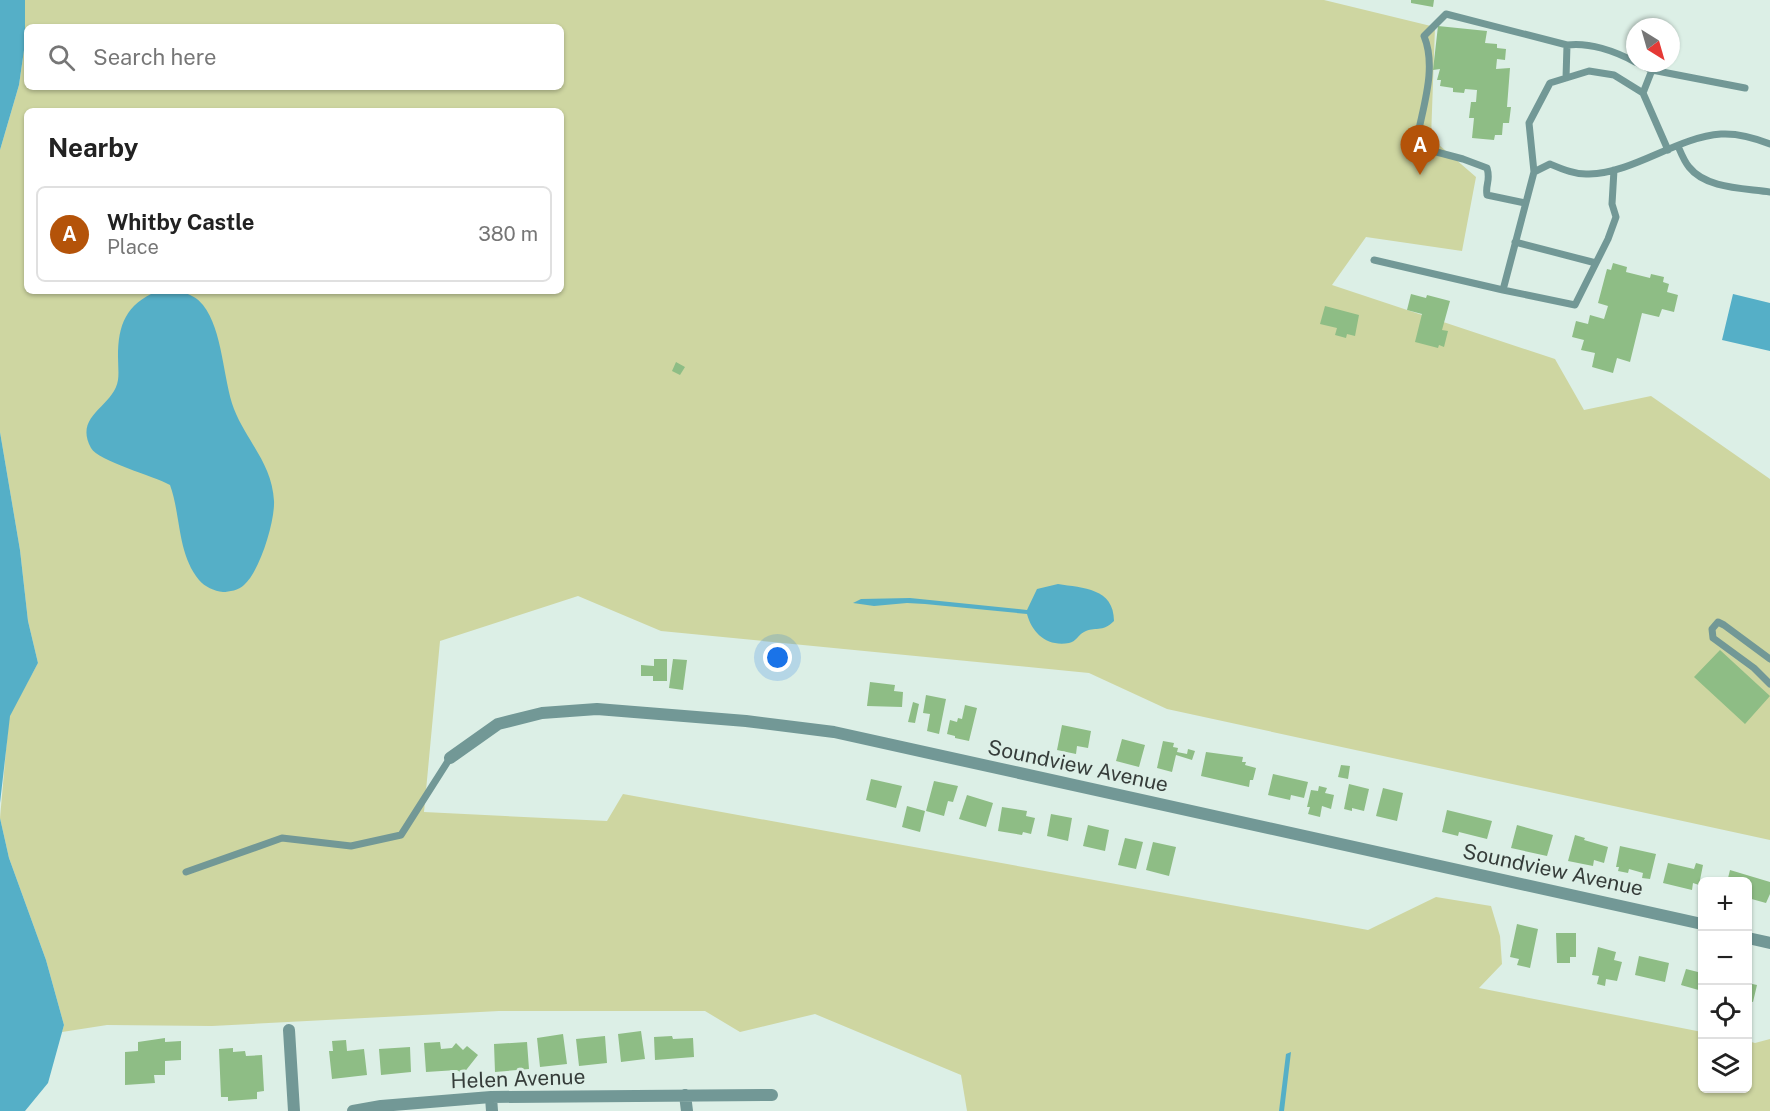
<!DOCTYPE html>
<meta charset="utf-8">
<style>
:root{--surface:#fff;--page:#f2f2f2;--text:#222;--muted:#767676;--line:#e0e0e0;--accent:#b45309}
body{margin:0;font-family:"Public Sans",sans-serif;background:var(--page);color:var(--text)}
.controls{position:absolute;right:18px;bottom:18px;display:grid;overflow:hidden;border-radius:9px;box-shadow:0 2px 4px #0004}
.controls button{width:54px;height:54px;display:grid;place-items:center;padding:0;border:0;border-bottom:2px solid var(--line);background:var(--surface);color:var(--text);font:30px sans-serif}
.compass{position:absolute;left:1626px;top:18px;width:54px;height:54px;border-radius:50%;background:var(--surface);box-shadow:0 2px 4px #0004;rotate:143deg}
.you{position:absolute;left:778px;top:658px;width:21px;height:21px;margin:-15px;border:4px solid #fff;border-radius:50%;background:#1a73e8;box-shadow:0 0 0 9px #1a73e833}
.badge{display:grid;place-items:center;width:39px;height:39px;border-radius:50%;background:var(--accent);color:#fff;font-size:20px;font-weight:700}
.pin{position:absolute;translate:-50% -50px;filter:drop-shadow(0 2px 3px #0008)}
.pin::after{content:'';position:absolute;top:32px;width:21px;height:18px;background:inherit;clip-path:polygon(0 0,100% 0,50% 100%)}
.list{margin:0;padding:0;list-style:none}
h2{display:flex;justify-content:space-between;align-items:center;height:78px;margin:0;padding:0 24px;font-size:26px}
h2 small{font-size:20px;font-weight:400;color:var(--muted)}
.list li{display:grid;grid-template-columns:39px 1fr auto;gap:18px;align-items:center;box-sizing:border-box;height:96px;margin:0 12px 12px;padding:0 12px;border:2px solid var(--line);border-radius:9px}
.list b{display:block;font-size:22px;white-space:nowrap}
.list p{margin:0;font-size:20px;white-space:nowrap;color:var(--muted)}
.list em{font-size:20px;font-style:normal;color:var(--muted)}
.icon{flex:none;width:33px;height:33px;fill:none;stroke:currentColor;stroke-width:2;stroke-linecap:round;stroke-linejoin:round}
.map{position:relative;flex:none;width:1770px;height:1111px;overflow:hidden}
.search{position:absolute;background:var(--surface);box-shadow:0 2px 4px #0004;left:24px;top:24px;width:540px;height:66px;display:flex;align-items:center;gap:15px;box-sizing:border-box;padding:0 21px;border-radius:9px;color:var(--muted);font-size:22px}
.panel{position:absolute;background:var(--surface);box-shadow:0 2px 4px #0004;left:24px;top:108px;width:540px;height:186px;border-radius:9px}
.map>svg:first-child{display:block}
</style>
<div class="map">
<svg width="1770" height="1111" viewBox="0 0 1770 1111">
<rect width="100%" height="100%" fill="#dcefe6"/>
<path fill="#ced6a1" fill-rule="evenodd" d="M25,0H1324L1435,27L1431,138L1476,177L1462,251L1366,237L1332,285L1555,359L1584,410L1651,396L1770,479V840L1167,709L1089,673L661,631L578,596L440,641L424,812L607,821L623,794L1368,930L1436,897L1491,906L1500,936L1502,964L1479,988L1702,1032V1088H1748V1041L1755,1043L1770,1039V1111H967L961,1075L815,1014L740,1032L705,1011H499L212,1026L107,1025L62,1032L64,1025L46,960L9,858L0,818L9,716L38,663L28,621L20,550L0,432V150L19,85L25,43ZM27,27H561V87H27ZM27,111H561V291H27Z"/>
<path fill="#55afc7" d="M0,0H25V43L19,85L0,150Z
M157,291C174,291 191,290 203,305C223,330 223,380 234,409C247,442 272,463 274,501C275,521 260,571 244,585C239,590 229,592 223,592C214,591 205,587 199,580C177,553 181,515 170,485C154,476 98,461 91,448C73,415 114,407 118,380C119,373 118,365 118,357C118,324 126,305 157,291Z
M1733,294L1770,303V351L1722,340Z
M0,432L20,550L28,621L38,663L10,716L0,803Z
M1058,584C1083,588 1114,588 1114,621C1102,633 1095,626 1084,632C1078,635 1076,642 1069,643C1047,647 1032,633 1027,614L925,604L907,603L874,606L853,603L861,599L910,598L1027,610L1037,589Z
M0,818L9,858L46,960L64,1025L48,1083L25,1111H0Z
M1291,1052L1284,1111H1279L1286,1054Z"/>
<path fill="#8ebd85" d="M1411,0H1434L1433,7L1411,3Z
M1438,26L1487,31L1485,43L1497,44V48L1506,49L1505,60L1497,59L1496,69L1510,68L1507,107H1511L1509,123H1503L1502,135H1495L1494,140L1472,138L1474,118H1469L1471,102H1476L1477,90L1465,89L1464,93L1453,92V88L1440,86L1441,80H1437L1440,69L1433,70Z
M1613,263L1627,267L1626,272L1650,278L1651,274L1664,277L1663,282L1669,284L1667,292L1678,295L1674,312L1662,309L1659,317L1642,313L1630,362L1617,358L1613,373L1592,367L1595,353L1581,350L1584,340L1572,337L1576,321L1588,324L1590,315L1604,319L1608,306L1598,303L1607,269L1611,270Z
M1411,294L1426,298L1427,295L1450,301L1442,330L1448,331L1444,347L1439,345L1438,348L1415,342L1422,314L1407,310Z
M1325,306L1359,315L1355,336L1347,334L1346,338L1335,335L1337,328L1320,324Z
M676,362L685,367L680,375L672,371Z
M1720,650L1770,696L1745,724L1694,677Z
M654,659H667V681H653V676H641V665L654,666Z
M673,659L687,660L683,690L669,688Z
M870,682L895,685L894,691L903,692L902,707L867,706Z
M926,695L946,699L939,734L927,731L930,714L923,713Z
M913,702L919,704L915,723L908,722Z
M965,705L977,708L969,741L955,738V736L947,734L950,720L957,722L958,718L962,719Z
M1062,725L1091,731L1088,748L1077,746L1076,754L1057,750Z
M1122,739L1145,745L1139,767L1116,761Z
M1163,741L1174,743L1173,747L1178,748L1177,752L1187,754L1188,749L1195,751L1192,760L1176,755L1172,772L1157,768Z
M1206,752L1243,757L1242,762H1246L1245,765L1256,768L1253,780H1250L1249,787L1201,776Z
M1341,765L1350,766L1348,779L1338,777Z
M1273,774L1308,782L1304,798L1291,795L1290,800L1268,795Z
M871,779L902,786L896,808L866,800Z
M934,781L958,786L953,802L948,801L944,816L926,811Z
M1349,784L1369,789L1364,811L1352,808V811L1344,809Z
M1319,786L1327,788L1325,793L1334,795L1331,809L1322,806L1320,817L1308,814L1310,807H1307L1311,790L1318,791Z
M1383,788L1403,793L1397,821L1376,816Z
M967,795L993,803L986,827L959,819Z
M907,806L925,811L920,832L902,827Z
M1002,807L1027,811L1026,816L1035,818L1031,834L1023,832L1022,835L998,831Z
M1447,810L1492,821L1487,839L1459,832L1458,836L1442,832Z
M1051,814L1072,818L1068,841L1047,836Z
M1088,825L1109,830L1105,851L1083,846Z
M1517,825L1553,835L1547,856L1511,848Z
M1575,835L1585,838L1584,840L1608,847L1604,863L1594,860L1593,866L1568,861Z
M1125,838L1143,842L1136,869L1118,865Z
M1153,842L1176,847L1169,876L1146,870Z
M1620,846L1656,854L1650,879L1642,878L1643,873L1629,869L1628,873L1618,871L1619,867H1616Z
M1668,863L1694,869L1696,863L1703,865L1699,885L1693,883L1692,890L1663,883Z
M1730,870L1770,882V894L1766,903L1748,898V882H1727Z
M1517,924L1538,929L1530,968L1517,965L1519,959L1510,957Z
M1556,933H1576V957H1570V963H1557Z
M1598,947L1616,952L1614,960L1622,962L1617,981L1606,979L1605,986L1597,984L1599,976L1592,975Z
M1639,956L1669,963L1665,982L1635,975Z
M1686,969L1698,972L1699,970L1702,971V991L1681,985Z
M1748,983L1757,985L1753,1002L1748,1001Z
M641,1031L645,1059L621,1062L618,1034Z
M563,1034L567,1064L540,1067L537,1038Z
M605,1036L607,1063L579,1066L576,1039Z
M672,1036L673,1039L693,1038L694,1057L655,1060L654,1037Z
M165,1038V1042L181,1041V1060L165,1061V1075H154L155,1083L125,1085V1052L138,1051V1042Z
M346,1040L347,1051L364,1049L367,1075L332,1079L329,1051H333L332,1041Z
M440,1042L441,1049L452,1048L456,1043L463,1050L467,1046L478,1055L463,1074L457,1070L426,1072L424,1043Z
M527,1042L529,1069L495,1072L494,1044Z
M410,1047L411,1072L381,1075L379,1049Z
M233,1048V1052L245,1051L246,1056L262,1055L264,1091L257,1092V1099L228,1101V1097H221L219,1049Z"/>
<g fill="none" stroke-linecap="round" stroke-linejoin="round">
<path stroke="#729896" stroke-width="7" d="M1638,63L1652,70L1643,93
M1652,70L1745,88
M1566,78L1567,45
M1678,146C1681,153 1684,161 1689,167C1706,189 1745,188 1770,192
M1534,172L1550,164C1562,169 1576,175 1589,174C1634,173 1677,137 1721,134C1738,133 1755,138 1770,144
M1525,203L1487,195C1485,184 1491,181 1487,168L1463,159L1429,150L1417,139C1423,106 1437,68 1424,36L1446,14L1567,45C1589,42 1615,51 1635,62
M1515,242L1596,263
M1374,260L1503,290L1534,172L1529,123L1550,83L1589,71L1614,75L1643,93L1668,150
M1503,290L1575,305L1608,239L1616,217L1612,204L1614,170
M1770,659L1724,625L1718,622L1712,629L1713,638L1754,668L1770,684
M186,872L282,838L351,846L401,835L450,758"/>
<path stroke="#729896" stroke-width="12" d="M450,758L498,724L542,713L597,709L746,721L834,732L1702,924
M1748,938L1770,943
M289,1030L294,1111
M685,1095L687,1111
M491,1097L492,1111
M353,1111L381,1106L491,1097L772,1095"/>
</g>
<g text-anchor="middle" stroke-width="6" stroke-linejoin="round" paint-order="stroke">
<g font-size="21" fill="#363d3a" stroke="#dcefe6">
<text transform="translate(1078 766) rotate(12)" y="7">Soundview Avenue</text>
<text transform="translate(1553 870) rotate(12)" y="7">Soundview Avenue</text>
<text transform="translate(518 1079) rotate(-2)" y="7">Helen Avenue</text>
</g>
</g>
</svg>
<div class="controls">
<button>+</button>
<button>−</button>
<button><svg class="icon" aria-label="locate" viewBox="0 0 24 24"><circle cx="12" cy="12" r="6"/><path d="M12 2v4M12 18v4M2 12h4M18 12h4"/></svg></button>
<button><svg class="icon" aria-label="layers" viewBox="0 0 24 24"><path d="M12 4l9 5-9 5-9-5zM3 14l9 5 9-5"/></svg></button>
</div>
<svg class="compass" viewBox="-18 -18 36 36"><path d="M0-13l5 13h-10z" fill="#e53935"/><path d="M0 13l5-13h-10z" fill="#767676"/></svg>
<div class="you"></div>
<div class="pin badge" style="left:1420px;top:175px">A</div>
<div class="search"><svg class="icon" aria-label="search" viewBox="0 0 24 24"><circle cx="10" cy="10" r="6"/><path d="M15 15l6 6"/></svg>Search here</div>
<section class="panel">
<h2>Nearby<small></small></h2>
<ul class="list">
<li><span class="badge">A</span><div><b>Whitby Castle</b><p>Place</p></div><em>380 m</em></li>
</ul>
</section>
</div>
